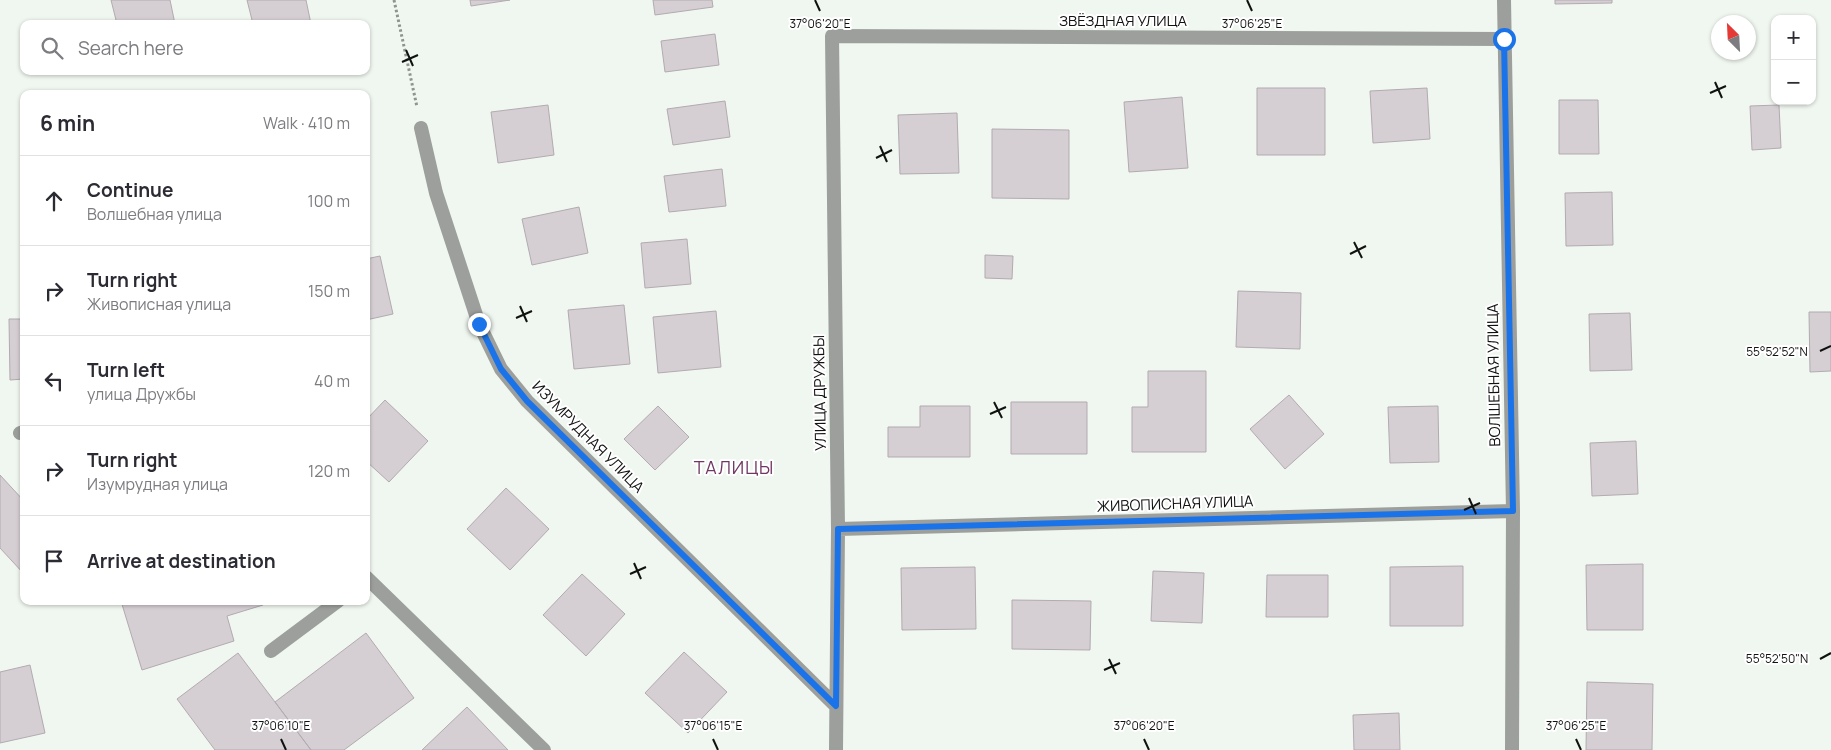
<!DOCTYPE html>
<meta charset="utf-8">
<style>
:root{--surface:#fff;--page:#f7f7f7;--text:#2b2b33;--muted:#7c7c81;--line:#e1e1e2}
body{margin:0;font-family:Manrope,sans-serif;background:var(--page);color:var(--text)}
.controls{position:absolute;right:15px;top:15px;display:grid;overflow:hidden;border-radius:10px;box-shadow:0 1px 4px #0004}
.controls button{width:45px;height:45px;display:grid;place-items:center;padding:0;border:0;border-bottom:1px solid var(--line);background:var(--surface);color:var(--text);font:25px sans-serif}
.compass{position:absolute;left:1711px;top:15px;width:45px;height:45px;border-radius:50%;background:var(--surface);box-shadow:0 1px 4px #0004;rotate:336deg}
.stop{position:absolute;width:15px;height:15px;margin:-11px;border:4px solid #1a73e8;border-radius:50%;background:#fff}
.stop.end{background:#1a73e8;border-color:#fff;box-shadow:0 1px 5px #0008}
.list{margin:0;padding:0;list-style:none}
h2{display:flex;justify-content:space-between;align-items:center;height:65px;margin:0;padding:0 20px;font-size:21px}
h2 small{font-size:16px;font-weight:400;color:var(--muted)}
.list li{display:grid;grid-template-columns:32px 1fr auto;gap:15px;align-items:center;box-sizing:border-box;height:90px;padding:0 20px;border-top:1px solid var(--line)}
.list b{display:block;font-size:19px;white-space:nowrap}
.list p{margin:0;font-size:16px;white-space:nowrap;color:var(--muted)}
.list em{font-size:16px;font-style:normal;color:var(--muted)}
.icon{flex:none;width:28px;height:28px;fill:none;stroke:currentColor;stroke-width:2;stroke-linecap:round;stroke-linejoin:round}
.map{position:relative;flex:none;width:1831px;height:750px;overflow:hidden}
.search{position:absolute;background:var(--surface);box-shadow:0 1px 4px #0004;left:20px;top:20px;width:350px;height:55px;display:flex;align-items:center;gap:12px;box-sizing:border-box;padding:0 18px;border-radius:10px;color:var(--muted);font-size:19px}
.panel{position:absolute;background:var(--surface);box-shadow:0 1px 4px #0004;left:20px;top:90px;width:350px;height:515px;border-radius:10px}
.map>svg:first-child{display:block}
</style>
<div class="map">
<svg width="1831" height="750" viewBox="0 0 1831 750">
<rect width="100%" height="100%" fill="#f0f6f0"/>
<path fill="#d5ced3" stroke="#b2abb0" d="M111,0H170L175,24H117Z
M247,0H306L311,24H253Z
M470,0H510L471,6Z
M653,0H712L713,7L655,15Z
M1555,0H1612V3L1555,4Z
M715,34L719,65L665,72L661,41Z
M1257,88H1325V155H1257Z
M1427,88L1430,139L1373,143L1370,91Z
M1182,97L1188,168L1129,172L1124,102Z
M1559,100H1598L1599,154H1559Z
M725,101L730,137L673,145L667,109Z
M548,105L554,155L498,163L491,112Z
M1779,105L1781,148L1752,150L1750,106Z
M957,113L959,173L900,174L898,115Z
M992,129L1069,130V199L992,198Z
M722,169L726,206L669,212L664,176Z
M1612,192L1613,245L1566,246L1565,193Z
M579,207L588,253L532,265L522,219Z
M687,239L691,284L645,288L641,243Z
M985,255L1013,256L1012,279L985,278Z
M380,256L393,314L366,320V259Z
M1238,291L1301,293L1300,349L1236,347Z
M624,305L630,364L574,369L568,310Z
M716,311L721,367L658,373L653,317Z
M1809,312H1831V371L1810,372Z
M1630,313L1632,370L1590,371L1589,314Z
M9,319H24V379L10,380Z
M1148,371H1206V452H1132V407H1148Z
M1289,395L1324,434L1285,469L1250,429Z
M385,400L428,441L389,482L366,461V420Z
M1011,402H1087V454H1011Z
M658,406L689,437L655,470L624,439Z
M920,406H970V457H888V427H920Z
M1438,406L1439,462L1390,463L1388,407Z
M1636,441L1638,494L1592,496L1590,443Z
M0,475L24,501V574L0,548Z
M506,488L549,529L510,570L467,529Z
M1643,564V630H1587L1586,565Z
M1463,566V626H1390V567Z
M975,567L976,629L902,630L901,568Z
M1153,571L1204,573L1202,623L1151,621Z
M582,574L625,614L586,656L543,615Z
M1267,575H1328V617H1266Z
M1012,600L1091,601L1090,650L1012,649Z
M121,601H262L263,605L227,616L234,641L142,670Z
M366,633L414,698L344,750H311L275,702Z
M684,652L727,692L688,733L645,693Z
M238,653L275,702L311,750H215L177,699Z
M30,665L45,733L0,743V672Z
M1587,682L1653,684L1652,750H1586Z
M467,707L508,750H422Z
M1399,713L1400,750H1354L1353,715Z"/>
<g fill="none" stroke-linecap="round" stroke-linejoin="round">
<path stroke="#909490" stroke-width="3" stroke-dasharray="2.5 2.5" stroke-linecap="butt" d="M394,0L417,107"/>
<path stroke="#9c9f9c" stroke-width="14" d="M20,433L24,432
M366,577L544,750
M271,651L338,601"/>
<path stroke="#9c9f9c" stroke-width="14" d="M1504,0L1513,511L1512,750
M421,128L436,193L479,324L501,369L527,401L836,706
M838,529L1513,511
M836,750L838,529L832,36L1504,39"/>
</g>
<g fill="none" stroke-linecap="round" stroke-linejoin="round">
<path stroke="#1a73e8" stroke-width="6" d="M479,324L501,369L527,401L836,706L838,529L1513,511L1504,39"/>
</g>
<path fill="none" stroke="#101210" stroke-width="2" d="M815,0L820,11M1247,0L1252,11M406,50L413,66M402,62L418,55M1715,82L1722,98M1710,93L1726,86M880,146L887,162M876,158L892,150M1354,242L1362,258M1350,254L1366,246M520,306L527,322M516,318L532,311M1820,351L1831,346M994,402L1002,418M990,414L1006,407M1469,498L1476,514M1464,510L1480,503M634,563L641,579M630,574L646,567M1109,659L1116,674M1820,659L1831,653M1104,670L1120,663M281,739L286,750M713,739L718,750M1144,739L1149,750M1576,739L1581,750"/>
<g text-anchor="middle" stroke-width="4" stroke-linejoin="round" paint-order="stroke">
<g font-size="15" fill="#101210" stroke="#fff">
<text x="1123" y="26">ЗВЁЗДНАЯ УЛИЦА</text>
<text transform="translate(1494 375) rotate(-91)" y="5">ВОЛШЕБНАЯ УЛИЦА</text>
<text transform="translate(820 393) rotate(-91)" y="5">УЛИЦА ДРУЖБЫ</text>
<text transform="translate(588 437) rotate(45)" y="5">ИЗУМРУДНАЯ УЛИЦА</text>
<text transform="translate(1175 504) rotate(-2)" y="5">ЖИВОПИСНАЯ УЛИЦА</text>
</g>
<g font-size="18" letter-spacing="1" fill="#713763" stroke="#fff">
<text x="734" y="474">ТАЛИЦЫ</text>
</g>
</g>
<g font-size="12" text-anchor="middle" fill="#101210" stroke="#fff" stroke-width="4" stroke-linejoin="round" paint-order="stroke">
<text x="820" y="28">37°06'20"E</text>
<text x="1252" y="28">37°06'25"E</text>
<text x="1777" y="356">55°52'52"N</text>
<text x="1777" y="663">55°52'50"N</text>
<text x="281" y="730">37°06'10"E</text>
<text x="713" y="730">37°06'15"E</text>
<text x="1144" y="730">37°06'20"E</text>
<text x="1576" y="730">37°06'25"E</text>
</g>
</svg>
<div class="controls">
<button>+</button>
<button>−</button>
</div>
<svg class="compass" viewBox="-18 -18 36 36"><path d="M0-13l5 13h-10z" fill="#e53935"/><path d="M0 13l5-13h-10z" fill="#7c7c81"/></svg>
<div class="stop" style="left:1504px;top:39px"></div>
<div class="stop end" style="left:479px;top:324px"></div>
<div class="search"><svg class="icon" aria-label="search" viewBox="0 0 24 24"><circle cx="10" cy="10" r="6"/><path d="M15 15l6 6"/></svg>Search here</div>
<section class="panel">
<h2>6 min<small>Walk · 410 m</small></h2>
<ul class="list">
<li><svg class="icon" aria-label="ahead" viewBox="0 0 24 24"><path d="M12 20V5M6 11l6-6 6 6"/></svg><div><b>Continue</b><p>Волшебная улица</p></div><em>100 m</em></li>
<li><svg class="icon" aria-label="right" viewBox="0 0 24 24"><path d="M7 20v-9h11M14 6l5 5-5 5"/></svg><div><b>Turn right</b><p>Живописная улица</p></div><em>150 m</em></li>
<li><svg class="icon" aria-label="left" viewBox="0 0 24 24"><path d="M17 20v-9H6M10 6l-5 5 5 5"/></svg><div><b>Turn left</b><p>улица Дружбы</p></div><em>40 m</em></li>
<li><svg class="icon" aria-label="right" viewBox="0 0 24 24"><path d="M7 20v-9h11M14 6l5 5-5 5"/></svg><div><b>Turn right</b><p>Изумрудная улица</p></div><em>120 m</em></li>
<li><svg class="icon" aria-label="arrive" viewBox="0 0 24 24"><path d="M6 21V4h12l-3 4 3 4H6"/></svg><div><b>Arrive at destination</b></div></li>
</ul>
</section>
</div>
